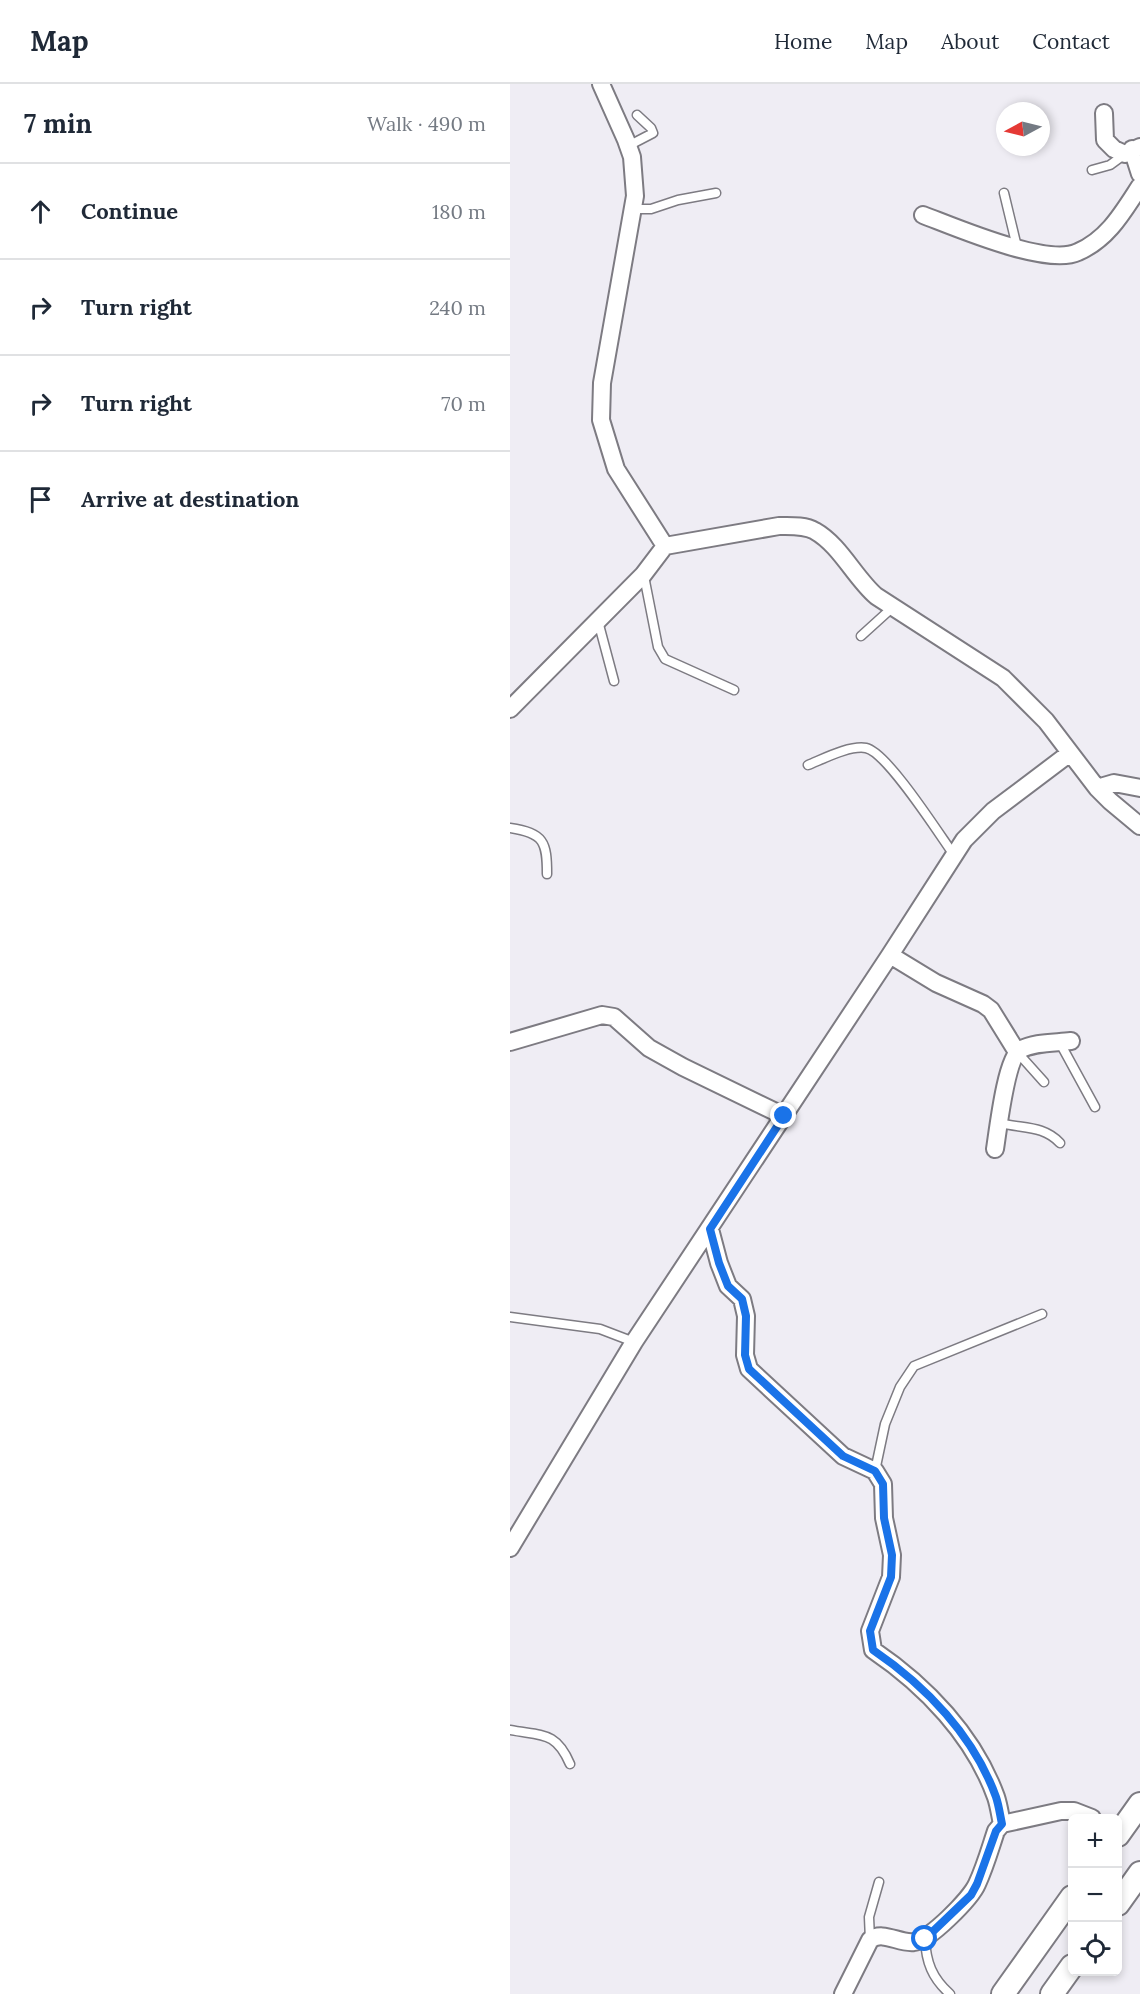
<!DOCTYPE html>
<meta charset="utf-8">
<style>
:root{--surface:#fff;--page:#f6f6f7;--text:#1f2937;--muted:#747a83;--line:#e0e1e3}
body{margin:0;font-family:Lora,serif;background:var(--page);color:var(--text)}
.controls{position:absolute;right:18px;bottom:18px;display:grid;overflow:hidden;border-radius:9px;box-shadow:0 3px 9px #0003}
.controls button{width:54px;height:54px;display:grid;place-items:center;padding:0;border:0;border-bottom:2px solid var(--line);background:var(--surface);color:var(--text);font:30px sans-serif}
.compass{position:absolute;left:486px;top:18px;width:54px;height:54px;border-radius:50%;background:var(--surface);box-shadow:0 3px 9px #0003;rotate:263deg}
.stop{position:absolute;width:18px;height:18px;margin:-14px;border:4px solid #1a73e8;border-radius:50%;background:#fff}
.stop.end{background:#1a73e8;border-color:#fff;box-shadow:0 2px 6px #0008}
.list{margin:0;padding:0;list-style:none}
h2{display:flex;justify-content:space-between;align-items:center;height:78px;margin:0;padding:0 24px;font-size:26px}
h2 small{font-size:20px;font-weight:400;color:var(--muted)}
.list li{display:grid;grid-template-columns:39px 1fr auto;gap:18px;align-items:center;box-sizing:border-box;height:96px;padding:0 24px;border-top:2px solid var(--line)}
.list b{display:block;font-size:22px;white-space:nowrap}
.list em{font-size:20px;font-style:normal;color:var(--muted)}
.icon{flex:none;width:33px;height:33px;fill:none;stroke:currentColor;stroke-width:2;stroke-linecap:round;stroke-linejoin:round}
.map{position:relative;flex:none;width:630px;height:1910px;overflow:hidden}
header{display:flex;align-items:center;gap:36px;box-sizing:border-box;height:84px;padding:0 30px;background:var(--surface);border-bottom:2px solid var(--line)}
header strong{font-size:28px}
nav{display:flex;gap:33px;margin-inline-start:auto;font-size:21px}
main{display:flex}
aside{flex:1;background:var(--surface)}
.map>svg:first-child{display:block}
</style>
<header>
<strong>Map</strong>
<nav><a>Home</a><a>Map</a><a>About</a><a>Contact</a></nav>
</header>
<main>
<aside>
<h2>7 min<small>Walk · 490 m</small></h2>
<ul class="list">
<li><svg class="icon" aria-label="ahead" viewBox="0 0 24 24"><path d="M12 20V5M6 11l6-6 6 6"/></svg><div><b>Continue</b></div><em>180 m</em></li>
<li><svg class="icon" aria-label="right" viewBox="0 0 24 24"><path d="M7 20v-9h11M14 6l5 5-5 5"/></svg><div><b>Turn right</b></div><em>240 m</em></li>
<li><svg class="icon" aria-label="right" viewBox="0 0 24 24"><path d="M7 20v-9h11M14 6l5 5-5 5"/></svg><div><b>Turn right</b></div><em>70 m</em></li>
<li><svg class="icon" aria-label="arrive" viewBox="0 0 24 24"><path d="M6 21V4h12l-3 4 3 4H6"/></svg><div><b>Arrive at destination</b></div></li>
</ul>
</aside>
<div class="map">
<svg width="630" height="1910" viewBox="0 0 630 1910">
<rect width="100%" height="100%" fill="#efedf4"/>
<g fill="none" stroke-linecap="round" stroke-linejoin="round">
<g stroke="#7d7b82" stroke-width="11">
<path id="service" d="M118,62L143,49L141,44L127,31
M582,86L600,81L615,70
M494,109L507,163
M123,125H141L168,116L206,109
M134,492L148,563L155,575L224,606
M88,537L104,597
M351,552L383,523
M298,681C313,675 340,661 356,664C377,668 429,750 444,771
M0,744C34,749 37,758 37,790
M550,959L585,1023
M507,968L534,998
M490,1039C513,1045 533,1041 550,1059
M0,1233L90,1245L124,1258
M365,1387L375,1340L390,1303L404,1282L532,1230
M0,1646C32,1652 46,1647 60,1680
M415,1855C416,1878 422,1894 440,1910
M360,1856L359,1833L369,1798"/>
</g>
<g stroke="#7d7b82" stroke-width="20">
<path id="minor" d="M91,0L116,56L122,73L125,112L92,299L91,336L106,385L155,462
M594,29L595,56L604,65L615,70L630,63
M622,65L630,90
M413,131C445,143 537,183 568,168C598,155 613,128 630,102
M0,625L133,491L155,462L269,442C280,442 295,441 305,447C330,461 345,494 366,512L493,594L536,637L587,704L600,717L630,742
M587,704L604,699L630,704
M380,871L426,899L473,920L481,926L507,968
M0,958L92,931L104,933L139,964L173,983L274,1032
M485,1065C488,1046 496,975 510,966C524,958 545,959 561,957
M200,1145L209,1179L218,1202L232,1215L236,1232L235,1271L239,1285L333,1372L365,1387L373,1400L374,1434L382,1471L381,1493L360,1547L363,1566C416,1602 464,1652 486,1713C489,1722 490,1731 492,1740
M0,1464L124,1258L380,871L454,756L483,727L560,669
M333,1910L360,1856C373,1846 389,1860 404,1858C419,1857 461,1814 467,1800C475,1783 480,1765 486,1747L492,1740L551,1727H564L582,1734"/>
</g>
<g stroke="#7d7b82" stroke-width="26">
<path id="secondary" d="M608,1751L630,1720
M608,1820L630,1789
M493,1910L562,1813
M542,1910L562,1882"/>
</g>
<use href="#service" stroke="#fff" stroke-width="8"/>
<use href="#minor" stroke="#fff" stroke-width="16"/>
<use href="#secondary" stroke="#fff" stroke-width="22"/>
</g>
<g fill="none" stroke-linecap="round" stroke-linejoin="round">
<path stroke="#1a73e8" stroke-width="8" d="M274,1032L200,1145L209,1179L218,1202L232,1215L236,1232L235,1271L239,1285L333,1372L365,1387L373,1400L374,1434L382,1471L381,1493L360,1547L363,1566C416,1602 464,1652 486,1713C489,1722 490,1731 492,1740L486,1747L467,1800L461,1811L415,1855"/>
</g>
</svg>
<div class="controls">
<button>+</button>
<button>−</button>
<button><svg class="icon" aria-label="locate" viewBox="0 0 24 24"><circle cx="12" cy="12" r="6"/><path d="M12 2v4M12 18v4M2 12h4M18 12h4"/></svg></button>
</div>
<svg class="compass" viewBox="-18 -18 36 36"><path d="M0-13l5 13h-10z" fill="#e53935"/><path d="M0 13l5-13h-10z" fill="#747a83"/></svg>
<div class="stop" style="left:415px;top:1855px"></div>
<div class="stop end" style="left:274px;top:1032px"></div>
</div>
</main>
